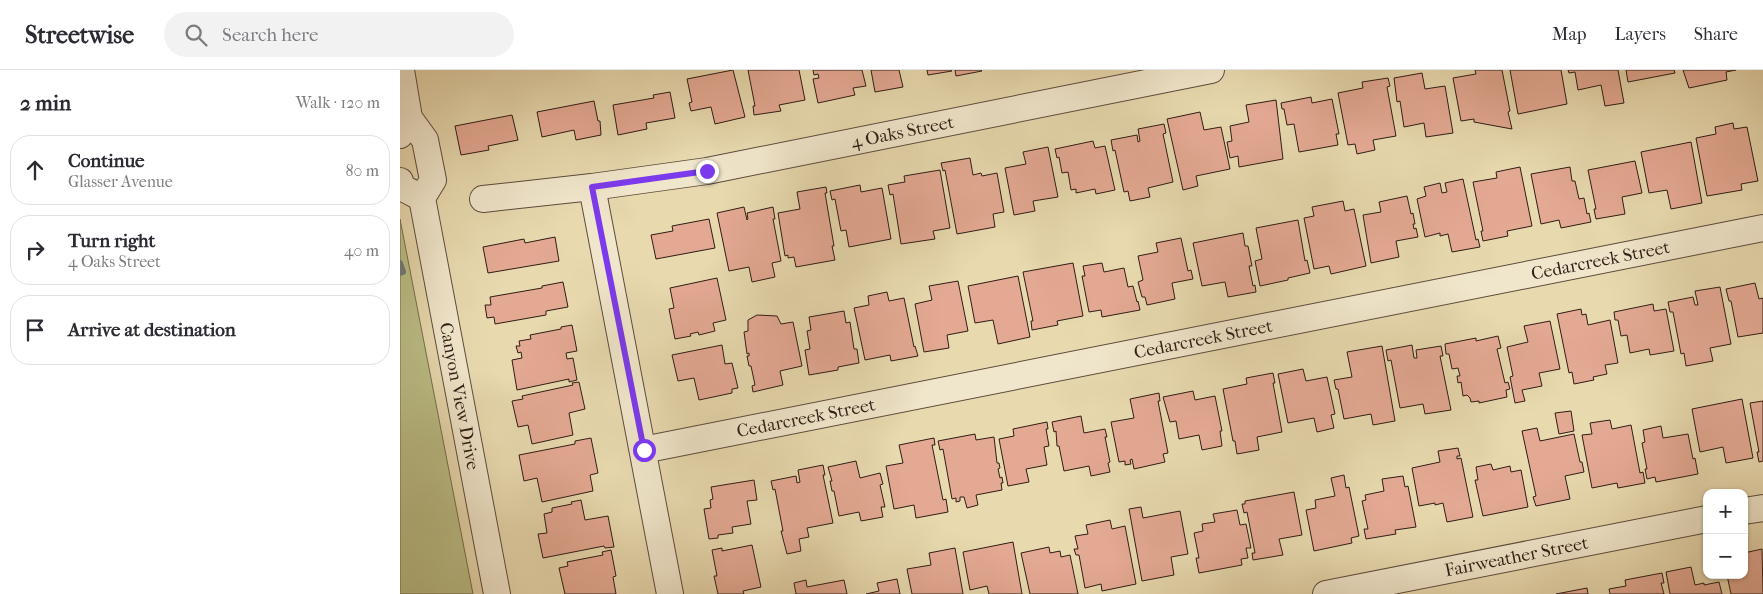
<!DOCTYPE html>
<meta charset="utf-8">
<style>
:root{--surface:#fff;--page:#f2f2f3;--text:#2b2b33;--muted:#7c7c81;--line:#e1e1e2}
body{margin:0;font-family:"IM FELL French Canon",serif;background:var(--page);color:var(--text)}
.controls{position:absolute;right:15px;bottom:15px;display:grid;overflow:hidden;border-radius:10px;box-shadow:0 1px 4px #0004}
.controls button{width:45px;height:45px;display:grid;place-items:center;padding:0;border:0;border-bottom:1px solid var(--line);background:var(--surface);color:var(--text);font:25px sans-serif}
.stop{position:absolute;width:15px;height:15px;margin:-11px;border:4px solid #7c3aed;border-radius:50%;background:#fff}
.stop.end{background:#7c3aed;border-color:#fff;box-shadow:0 1px 5px #0008}
.list{margin:0;padding:0;list-style:none}
h2{display:flex;justify-content:space-between;align-items:center;height:65px;margin:0;padding:0 20px;font-size:21px}
h2 small{font-size:16px;font-weight:400;color:var(--muted)}
.list li{display:grid;grid-template-columns:32px 1fr auto;gap:15px;align-items:center;box-sizing:border-box;height:70px;margin:0 10px 10px;padding:0 10px;border:1px solid var(--line);border-radius:20px}
.list b{display:block;font-size:19px;white-space:nowrap}
.list p{margin:0;font-size:16px;white-space:nowrap;color:var(--muted)}
.list em{font-size:16px;font-style:normal;color:var(--muted)}
.icon{flex:none;width:28px;height:28px;fill:none;stroke:currentColor;stroke-width:2;stroke-linecap:round;stroke-linejoin:round}
.map{position:relative;flex:none;width:1363px;height:524px;overflow:hidden}
header{display:flex;align-items:center;gap:30px;box-sizing:border-box;height:70px;padding:0 25px;background:var(--surface);border-bottom:1px solid var(--line)}
header strong{font-size:24px}
nav{display:flex;gap:28px;margin-inline-start:auto;font-size:18px}
.search{width:350px;height:45px;background:var(--page);display:flex;align-items:center;gap:12px;box-sizing:border-box;padding:0 18px;border-radius:28px;color:var(--muted);font-size:19px}
main{display:flex}
aside{flex:1;background:var(--surface)}
.map>svg:first-child{display:block}
</style>
<header>
<strong>Streetwise</strong>
<div class="search"><svg class="icon" aria-label="search" viewBox="0 0 24 24"><circle cx="10" cy="10" r="6"/><path d="M15 15l6 6"/></svg>Search here</div>
<nav><a>Map</a><a>Layers</a><a>Share</a></nav>
</header>
<main>
<aside>
<h2>2 min<small>Walk · 120 m</small></h2>
<ul class="list">
<li><svg class="icon" aria-label="ahead" viewBox="0 0 24 24"><path d="M12 20V5M6 11l6-6 6 6"/></svg><div><b>Continue</b><p>Glasser Avenue</p></div><em>80 m</em></li>
<li><svg class="icon" aria-label="right" viewBox="0 0 24 24"><path d="M7 20v-9h11M14 6l5 5-5 5"/></svg><div><b>Turn right</b><p>4 Oaks Street</p></div><em>40 m</em></li>
<li><svg class="icon" aria-label="arrive" viewBox="0 0 24 24"><path d="M6 21V4h12l-3 4 3 4H6"/></svg><div><b>Arrive at destination</b></div></li>
</ul>
</aside>
<div class="map">
<svg width="1363" height="524" viewBox="0 0 1363 524">
<rect width="100%" height="100%" fill="#e8d9af"/>
<filter id="stains"><feTurbulence type="fractalNoise" baseFrequency=".004" numOctaves="4"/><feColorMatrix values="0 0 0 0 .2 0 0 0 0 .09 0 0 0 0 .02 0 0 0 .5 -.17"/></filter>
<radialGradient id="worn" r=".72"><stop offset=".6" stop-color="#630" stop-opacity="0"/><stop offset="1" stop-color="#630" stop-opacity=".3"/></radialGradient>
<path fill="#bbbe87" stroke="#756d4e" d="M0,149L73,524H0Z"/>
<g fill="none" stroke-linecap="round" stroke-linejoin="round">
<path stroke="#717976" stroke-width="6" d="M0,193L3,202L0,203"/>
</g>
<path fill="#e4a993" stroke="#2f1c15" d="M333,0L345,47L315,54L311,37L291,41L289,33L292,32L287,9Z
M348,0H399L405,30L379,35L381,41L354,45L353,36H355Z
M413,0H462L466,16L453,18L455,25L418,33L413,9L419,8L418,4L414,5Z
M471,0H499L503,17L475,22Z
M527,0H551L552,1L528,5Z
M555,0H581L582,1L556,6Z
M1075,0H1102L1110,41L1108,42L1112,59L1074,52V49L1061,51L1053,8L1076,4Z
M1110,0H1161L1167,34L1118,44Z
M1168,0H1218L1224,33L1205,36L1201,15L1178,20L1175,2L1169,3Z
M1226,0H1274L1275,3L1228,12Z
M1283,0H1336L1326,2L1327,10L1289,18Z
M1022,3L1025,19L1045,16L1053,63L1026,67L1024,53L1004,57L1000,31L997,32L994,8Z
M988,8L990,16L987,17L996,66L973,70L975,80L957,84L955,74L948,75L938,23L963,18L962,12Z
M270,22L275,48L246,53L247,59L218,65L213,35L254,28L253,25Z
M911,27L912,33L932,29L939,64H936L938,75L899,82L894,54L887,55L884,39H882L881,33Z
M876,30L883,89L839,97L838,86L830,88L827,72L832,71L830,56L849,52L846,35Z
M194,31L198,51H200L201,65L176,70L174,60L142,67L137,42Z
M800,42L804,60L821,57L830,99L796,106L798,116L783,120L767,49Z
M112,45L118,70L88,76L89,80L61,85L55,56Z
M1333,53L1334,59L1347,57L1358,111L1341,114L1342,120L1307,126L1296,68L1316,64L1315,57Z
M764,54L766,63L763,64L773,112L748,118L750,127L730,131L728,121L724,122L715,80L713,81L711,70L737,65L738,72L740,71L738,59Z
M693,71L695,78L705,76L715,120L696,124L695,119L676,123V119L671,120L668,102L662,103L659,87L657,88L655,79Z
M1291,72L1302,133L1271,139L1267,120L1249,123L1241,82Z
M648,77L658,127L633,131L635,141L614,145L605,98L626,94L623,82Z
M570,88L573,105L581,103L582,106L597,103L604,142L593,144L595,157L557,164L545,100L543,101L541,93Z
M1235,91L1242,123L1222,127L1225,144L1196,149L1194,139H1196L1188,100Z
M1120,97L1132,156L1107,161L1108,166L1083,171L1081,161H1083L1073,112L1097,108L1096,102Z
M1170,97L1172,111H1175L1179,129L1184,128L1187,144L1189,143L1191,152L1161,158L1159,150L1141,154L1131,104Z
M540,100L550,158L533,161L535,169L501,174L493,124L490,125L488,115L505,112L504,106Z
M1063,109L1076,170L1078,169L1080,177L1052,182L1048,164L1040,166V163L1025,167L1017,129L1026,126L1024,117L1040,113L1042,123L1047,122L1045,113Z
M460,115L461,122L482,118L491,169L449,177L446,160L441,161L435,129L432,130L430,121Z
M426,117L427,123H425L434,176H432L435,190L396,197L394,187L388,188V185L385,186L378,143L400,139L397,122Z
M1007,126L1011,144L1013,143L1015,154H1013L1014,159L1016,158L1018,167L996,171L999,187L971,193L963,145L981,142L979,132Z
M943,131L945,141L954,139L966,196L931,204L929,196L914,199L904,148L914,146L912,137Z
M344,137L347,150L348,149L347,143L373,137L375,149H373L381,191L372,193L375,207L352,212L349,197L329,201L317,143Z
M309,149L315,178L256,189L251,165L273,161L272,156Z
M898,150L905,191L907,190L910,203L888,208V210L860,216L855,191L862,189L856,158Z
M843,163L845,176H848L852,196H849L853,216L855,215L856,222L828,227L825,212L802,216L793,173Z
M155,167L159,191L88,203L83,177L124,169L125,173Z
M781,168L788,201L791,200L793,209L772,213L775,229L747,235L745,227H742L738,212L743,210L738,186L758,182L756,173Z
M673,193L683,246L657,251L658,255L632,260L631,251H633L623,202Z
M702,193L704,202L724,198L728,217L733,216L737,232L738,231L740,240L702,247L701,240L689,242L682,206H685L683,196Z
M618,206L630,267L598,274L593,250L575,253L568,216Z
M317,208L326,250L313,253L315,261L299,265L298,262L290,264L291,266L275,269L269,239L274,238L270,218Z
M558,211L568,261L547,265L549,278L524,282L515,234L532,230L529,216Z
M163,212L168,237L146,241V245L95,254L94,247L87,248L85,235H91L90,227L142,218V216Z
M1355,213L1359,229L1363,228V263L1338,267L1331,231H1329L1326,219Z
M1320,217L1331,274L1310,278L1313,291L1286,296L1284,283L1281,284L1273,242H1270L1268,232L1293,227L1295,235H1298L1295,221Z
M487,222L489,231L504,228L514,277L515,276L518,286L491,291L490,285L465,290L454,238L469,235L468,226Z
M1253,234L1254,241L1266,239L1274,281L1250,285L1249,279L1230,283L1227,265L1221,266L1218,250H1215L1214,242Z
M1181,239L1182,245L1186,244L1188,255L1210,250L1218,293L1205,295L1207,304L1193,307L1194,310L1174,314L1172,302L1169,303L1157,244Z
M444,241L446,253L450,252L454,279H457L459,293L438,297V300L409,305L405,280L410,279L407,261L411,260L409,247Z
M357,245L377,246L381,254L393,252L402,296L380,301L383,315L353,322L352,316L355,315L351,296H349L347,286H349V283L347,284L344,262L348,261V250Z
M1150,251L1160,299L1139,303L1142,316L1122,320L1125,331L1115,333L1110,307L1113,306L1107,277L1128,272L1124,256Z
M172,255L177,281L166,283L167,289L173,288L177,310L169,312V309L117,320L112,290L122,288L121,282L118,283L116,276H120L119,271L131,269L130,265L161,259V257Z
M1098,266L1101,278L1097,279L1105,313L1108,312L1110,319L1106,320L1107,327L1079,333V331L1071,332L1070,328L1067,325L1063,326L1061,312L1058,313L1057,306H1060L1058,298L1052,299L1049,284H1046L1045,274L1076,268V271Z
M322,275L325,294L332,293L338,318L332,319V323L299,330L294,308L278,311L272,285Z
M1012,275L1014,288H1017L1016,280L1041,276L1043,286H1040L1051,340L1025,344L1023,334L1000,338L991,290L988,291L986,280Z
M982,276L995,351L973,355L971,344L944,349L938,319H936L934,310L952,307L947,282Z
M903,299L906,311L927,307L935,344L931,345L934,358L917,362L914,348L888,353L878,304Z
M873,303L875,313H873L882,362L857,367L859,380L837,384L835,371H833L823,319L847,314L846,308Z
M179,312L185,339L169,343L173,365L132,374L128,355L118,357L112,331L123,329L122,326L173,315L172,313Z
M793,321L795,330L815,326L822,361H820L822,376L802,380L799,365L779,369L776,351L770,352L763,327Z
M759,323L760,331H758L768,383L763,384L765,392L734,399L732,389L730,390L731,394L725,395V391L719,392L711,352L734,348L730,329Z
M1342,329L1353,388L1326,393L1323,377L1300,382L1292,339Z
M1363,331V391L1359,392L1357,382H1359L1350,333Z
M1171,341L1174,361L1159,364L1155,343Z
M681,346L684,363L705,359L707,367H705L710,392L708,393L710,402L691,406L689,396L664,401L659,376H657L656,361L654,362L652,352Z
M1210,350L1212,359L1231,355L1240,403L1243,402L1245,413L1218,418L1217,413L1192,418L1182,365L1192,364L1190,353Z
M647,352L648,359H646L649,376L644,377L647,395L626,399L629,412L608,416L599,369L614,366L613,359Z
M1261,356L1263,368L1288,364L1293,389L1295,388L1298,404L1256,412L1255,407L1247,409L1245,399H1247L1242,373L1245,372L1243,360Z
M1137,358L1140,371L1174,364L1180,392H1182L1184,402L1165,406L1170,429L1136,436L1133,427L1136,426L1122,361Z
M575,364L576,370L594,367L597,393H599L600,398L598,399L600,408L602,407L603,413H601L602,420L576,425L578,435L567,438L564,427H560V431L556,432V428L552,429L543,379L540,380L538,371Z
M191,368L198,403L190,405L193,421L142,432L137,408L124,411L119,385L175,374V371Z
M534,368L535,375H532L543,430L546,429L548,442L516,448L514,435L494,439L486,396L503,393L499,375Z
M1058,378L1060,386H1057V389L1061,388L1073,447L1047,452L1043,433L1035,435V433L1019,436L1012,398L1040,392L1038,381Z
M456,391L460,408L480,403L483,414L480,415L485,437H481L483,447L461,451L459,442L439,446L434,421H432L430,411H432L428,397Z
M1091,394L1093,400L1110,396L1111,402L1121,400L1128,437L1083,446L1075,410H1078L1076,397Z
M423,395L425,405H423L433,453L407,458L409,467L399,469L401,481L387,484L381,461H383L375,419L373,420L371,411L396,406L397,413L400,412L398,400Z
M944,405L946,418L949,417L959,466L951,468L952,473L914,481L906,440L916,438L915,430L935,426L931,408Z
M1003,406L1005,417L1008,416L1016,457L995,460L996,464L966,469L964,459H968L962,431L966,430L965,425L984,421L982,409Z
M354,410L357,430L347,431L351,454L332,457L333,463L318,465V468L309,469L304,439L311,438L310,430L313,429L311,417Z
M894,422L902,465L879,469L883,485L853,490L852,483H855L847,442L844,443L842,434H845V431Z
M181,430L185,450L208,446L214,477L205,478L204,476L143,488L138,464L147,463L144,444L152,442V438L172,434L171,432Z
M741,437L743,448L780,441L788,484L771,487L774,505L742,511L729,439Z
M837,440L840,455L846,454L851,478H846L848,488L841,489L842,495L799,503L796,488H799L794,463L803,461L802,454L815,452L813,444Z
M710,450L712,459L725,456L736,514L702,521L701,514L685,518L679,485H676L674,479H678L675,466L688,464L686,455Z
M613,472L622,524H589L587,516L570,520L563,482Z
M352,475L361,517L343,521L344,524H318L314,506H317L312,480L322,478V481Z
M649,477L650,483L660,481L661,487L670,485L678,524H630L621,483Z
M555,478L563,524H512L507,499L531,495L529,483Z
M1362,479L1363,524H1331L1327,505H1344V483Z
M211,480L216,506L213,507L216,524H165L159,498L168,496L167,492L203,485L202,482Z
M1291,497L1295,515L1304,513V515L1319,512L1322,524H1270L1266,502Z
M1262,503L1264,513H1261L1264,524H1210L1209,519L1226,516L1225,510Z
M497,509L500,524H466L479,521L477,513Z
M406,510L407,517L444,510L447,524H396L394,513Z
M1187,518L1188,524H1156Z"/>
<g fill="none" stroke-linecap="round" stroke-linejoin="round">
<g stroke="#5d4b3c" stroke-width="28">
<g id="minor">
<path d="M0,50L9,48L1,0"/>
<path id="s1" d="M0,65L9,48L25,70L33,110L22,128L97,524"/>
<path d="M0,111L1,117L22,128"/>
<path d="M192,117L270,524"/>
<path id="s2" d="M83,129L192,117L307,101L811,0"/>
<path id="s3" d="M243,380L1363,158"/>
<path d="M1344,441L1363,438"/>
<path id="s4" d="M926,524L1307,449"/>
</g>
</g>
<use href="#minor" stroke="#f0e6cb" stroke-width="26"/>
</g>
<g fill="none" stroke-linecap="round" stroke-linejoin="round">
<path stroke="#7c3aed" stroke-width="6" d="M244,380L192,117L307,101"/>
</g>
<g text-anchor="middle" stroke-width="5" stroke-linejoin="round" paint-order="stroke">
<g font-size="18" fill="#2f1c15" stroke="#f0e6cb">
<text dy="6" stroke="none"><textPath href="#s2" startOffset="425">4 Oaks Street</textPath></text>
<text dy="6" stroke="none"><textPath href="#s3" startOffset="976">Cedarcreek Street</textPath></text>
<text dy="6" stroke="none"><textPath href="#s3" startOffset="571">Cedarcreek Street</textPath></text>
<text dy="6" stroke="none"><textPath href="#s1" startOffset="310">Canyon View Drive</textPath></text>
<text dy="6" stroke="none"><textPath href="#s3" startOffset="166">Cedarcreek Street</textPath></text>
<text dy="6" stroke="none"><textPath href="#s4" startOffset="194">Fairweather Street</textPath></text>
</g>
</g>
<rect width="100%" height="100%" filter="url(#stains)"/>
<rect width="100%" height="100%" fill="url(#worn)"/>
</svg>
<div class="controls">
<button>+</button>
<button>−</button>
</div>
<div class="stop" style="left:244px;top:380px"></div>
<div class="stop end" style="left:307px;top:101px"></div>
</div>
</main>
